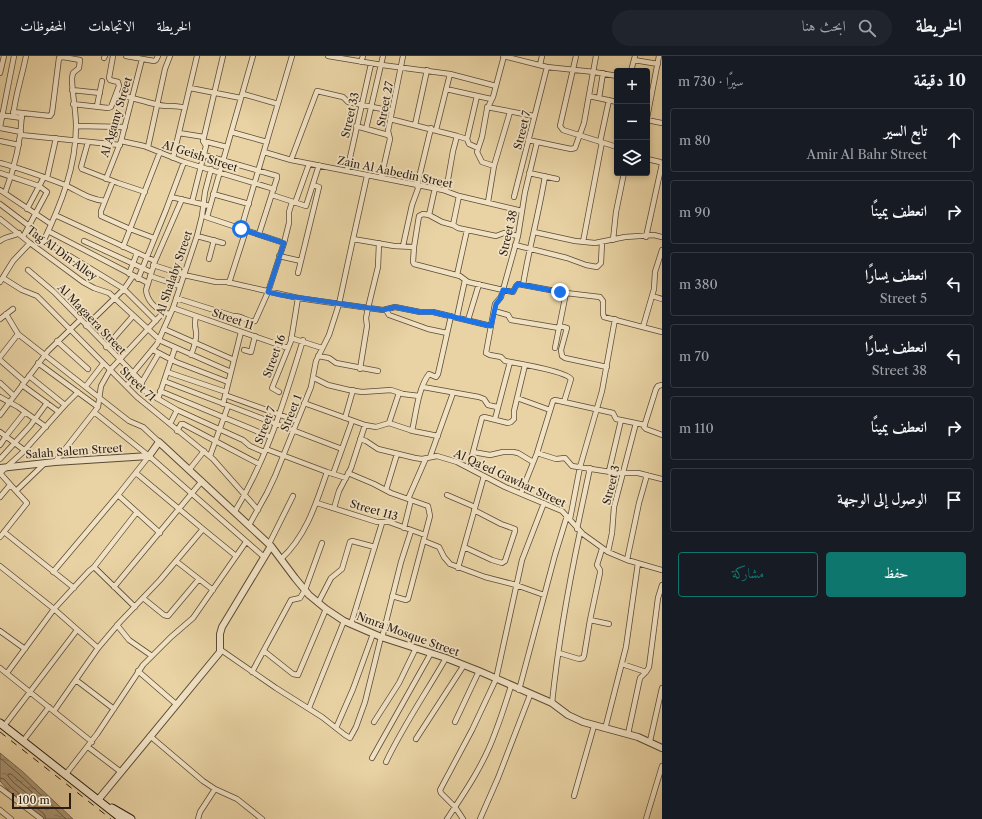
<!DOCTYPE html>
<html lang="ar">
<meta charset="utf-8">
<style>
:root{--surface:#171b24;--page:#20242c;--text:#f1f3f6;--muted:#9ea1a6;--line:#363941;--accent:#0f766e}
body{margin:0;font-family:"Libre Caslon Text",Amiri,serif;background:var(--page);color:var(--text);direction:rtl}
.controls{position:absolute;right:12px;top:12px;display:grid;overflow:hidden;border-radius:4px;box-shadow:0 2px 6px #0003}
.controls button{width:36px;height:36px;display:grid;place-items:center;padding:0;border:0;border-bottom:1px solid var(--line);background:var(--surface);color:var(--text);font:20px sans-serif}
.scale{position:absolute;left:12px;bottom:10px;width:59px;box-sizing:border-box;padding-left:4px;border:2px solid #2a1d13;border-top:0;font-size:11px;line-height:14px;white-space:nowrap;color:#2a1d13;-webkit-text-stroke:3px #f1e2c4;paint-order:stroke}
.stop{position:absolute;width:12px;height:12px;margin:-9px;border:3px solid #1a73e8;border-radius:50%;background:#fff}
.stop.end{background:#1a73e8;border-color:#fff;box-shadow:0 1px 4px #0008}
.list{margin:0;padding:0;list-style:none}
h2{display:flex;justify-content:space-between;align-items:center;height:52px;margin:0;padding:0 16px;font-size:17px}
h2 small{font-size:13px;font-weight:400;color:var(--muted)}
.list li{display:grid;grid-template-columns:26px 1fr auto;gap:12px;align-items:center;box-sizing:border-box;height:64px;margin:0 8px 8px;padding:0 8px;border:1px solid var(--line);border-radius:4px}
.list b{display:block;font-size:15px;white-space:nowrap}
.list p{margin:0;font-size:13px;white-space:nowrap;color:var(--muted)}
.list em{font-size:13px;font-style:normal;color:var(--muted)}
.actions{display:flex;gap:8px;padding:12px 16px}
.actions a{flex:1;padding:9px 0;border:1px solid var(--accent);border-radius:4px;text-align:center;font-size:14px;color:var(--accent)}
.actions .main{background:var(--accent);color:#fff}
.icon{flex:none;width:22px;height:22px;fill:none;stroke:currentColor;stroke-width:2;stroke-linecap:round;stroke-linejoin:round}
.map{position:relative;flex:none;width:662px;height:763px;overflow:hidden;direction:ltr}
header{display:flex;align-items:center;gap:24px;box-sizing:border-box;height:56px;padding:0 20px;background:var(--surface);border-bottom:1px solid var(--line)}
header strong{font-size:19px}
nav{display:flex;gap:22px;margin-inline-start:auto;font-size:14px}
.search{width:280px;height:36px;background:var(--page);display:flex;align-items:center;gap:10px;box-sizing:border-box;padding:0 14px;border-radius:22px;color:var(--muted);font-size:15px}
main{display:flex}
aside{flex:1;background:var(--surface)}
.map>svg:first-child{display:block}
</style>
<header>
<strong>الخريطة</strong>
<div class="search"><svg class="icon" aria-label="search" viewBox="0 0 24 24"><circle cx="10" cy="10" r="6"/><path d="M15 15l6 6"/></svg>ابحث هنا</div>
<nav><a>الخريطة</a><a>الاتجاهات</a><a>المحفوظات</a></nav>
</header>
<main>
<aside>
<h2>10 دقيقة<small>سيرًا · 730 m</small></h2>
<ul class="list">
<li><svg class="icon" aria-label="ahead" viewBox="0 0 24 24"><path d="M12 20V5M6 11l6-6 6 6"/></svg><div><b>تابع السير</b><p>Amir Al Bahr Street</p></div><em>80 m</em></li>
<li><svg class="icon" aria-label="right" viewBox="0 0 24 24"><path d="M7 20v-9h11M14 6l5 5-5 5"/></svg><div><b>انعطف يمينًا</b></div><em>90 m</em></li>
<li><svg class="icon" aria-label="left" viewBox="0 0 24 24"><path d="M17 20v-9H6M10 6l-5 5 5 5"/></svg><div><b>انعطف يسارًا</b><p>Street 5</p></div><em>380 m</em></li>
<li><svg class="icon" aria-label="left" viewBox="0 0 24 24"><path d="M17 20v-9H6M10 6l-5 5 5 5"/></svg><div><b>انعطف يسارًا</b><p>Street 38</p></div><em>70 m</em></li>
<li><svg class="icon" aria-label="right" viewBox="0 0 24 24"><path d="M7 20v-9h11M14 6l5 5-5 5"/></svg><div><b>انعطف يمينًا</b></div><em>110 m</em></li>
<li><svg class="icon" aria-label="arrive" viewBox="0 0 24 24"><path d="M6 21V4h12l-3 4 3 4H6"/></svg><div><b>الوصول إلى الوجهة</b></div></li>
</ul>
<div class="actions"><a class="main">حفظ</a><a>مشاركة</a></div>
</aside>
<div class="map">
<svg width="662" height="763" viewBox="0 0 662 763">
<defs>
<pattern id="water-ripples" width="26" height="14" patternUnits="userSpaceOnUse"><rect width="26" height="14" fill="#a89573"/><path d="M2 4q2-2 4 0t4 0M15 11q2-2 4 0t4 0" fill="none" stroke="#89795d"/></pattern>
</defs>
<rect width="100%" height="100%" fill="#e9d3a4"/>
<filter id="stains"><feTurbulence type="fractalNoise" baseFrequency=".005" numOctaves="4"/><feColorMatrix values="0 0 0 0 .2 0 0 0 0 .09 0 0 0 0 .02 0 0 0 .5 -.17"/></filter>
<radialGradient id="worn" r=".72"><stop offset=".6" stop-color="#630" stop-opacity="0"/><stop offset="1" stop-color="#630" stop-opacity=".3"/></radialGradient>
<path fill="url(#water-ripples)" stroke="#76654d" d="M0,697L23,716L73,763H44L8,734L0,725Z"/>
<g fill="none" stroke-linecap="round" stroke-linejoin="round">
<path stroke="#695943" stroke-width="1" d="M0,702L20,719L66,763
M9,718H11L32,736V739H29L14,727L8,720Z
M0,722L4,723L11,731L44,758L46,763"/>
<g stroke="#5a4a37" stroke-width="6">
<path id="minor" d="M126,0L154,5L156,4L158,0
M328,0L382,9L450,18L496,30
M503,0L547,11L594,16L617,20
M576,0L560,70L563,74L566,75L617,91
M104,2L105,0
M634,4L658,8
M361,6L363,0
M540,9L542,0
M631,15L635,0
M0,17L4,0
M190,32L241,42
M446,33L491,43
M72,34L100,37
M116,38C130,41 145,46 159,49C168,51 177,49 185,52
M243,38L278,48
M589,40L617,46
M599,42L603,17
M73,48L108,52L111,51L119,30L118,26L110,24L109,22L113,0
M97,50L102,25
M487,51L534,60
M13,56L50,60L52,57L59,2L63,1L80,4L79,12L73,17L72,22C72,38 76,54 76,70C76,111 61,148 44,184
M0,59L22,62
M13,61C15,40 22,21 26,0
M647,62L659,0
M390,63L457,80
M647,64L662,67
M415,69L427,14
M76,70L125,71
M356,70L388,79
M0,71L14,0
M0,72L21,76
M366,73L383,0
M436,74L450,18
M231,76L267,86
M179,77L204,81
M21,79L120,89
M467,83L477,40
M528,84L571,93L575,92L584,67L596,0
M0,85L19,89
M121,85L144,90L184,106L274,133
M203,85L227,91
M88,86L81,111L82,113L118,127L145,136
M600,86L609,44
M148,91L165,13L170,0
M264,96L291,104L443,134L459,140L522,155
M204,99L277,120V122L259,178
M173,102L197,0
M291,104L317,35L343,41L348,46L392,55
M0,107C22,113 44,121 65,129C80,136 88,143 105,145
M494,110L482,106L477,96L482,81L487,53L493,41L504,0
M347,115L371,8
M0,117L39,130L47,136L23,181
M529,117L557,123
M47,122L56,82
M381,122L390,83L388,75L403,0
M106,123L121,85L142,3
M113,125L101,155V160L130,173L154,182
M417,130L431,72
M0,134L51,168
M446,135L453,95L457,80L467,83L469,88L478,92
M5,137C15,111 21,85 22,57
M213,138L249,148
M272,139L306,150L319,109
M171,141L210,150
M514,141L547,11
M192,146L206,90L203,85L223,0
M488,146L494,110L510,56
M295,147L309,108
M0,148L29,170
M27,153L44,121
M55,159L155,205
M429,159L442,166L453,169L458,172L496,180L504,177L518,180
M206,161L284,187
M207,161L253,0
M0,163L30,187L83,226L94,232L109,237L161,285L231,316
M453,169L459,140
M241,173L292,0
M27,174L124,233L156,265
M48,175L148,227
M534,176L575,185L595,187L625,181L654,179L662,181
M197,180L223,187
M646,181L662,108L660,106L647,103
M353,183L367,120
M613,184L616,156L624,117
M0,185C5,180 13,181 19,177
M84,185L151,216
M583,186L602,86
M515,189L567,202L586,209L597,211L601,207L602,186
M403,190L412,149L419,130
M123,191L160,96
M414,191L419,160L423,158L429,159L435,132
M279,200L301,205
M209,203L214,184
M153,209L184,219L216,226H227L298,242L383,254L395,251L420,256H433L491,270
M28,214L54,236L142,326
M298,217L319,131L313,129
M129,218L137,197
M457,219L467,174
M150,220L180,230
M3,222L22,234L37,240L42,245L137,341L213,403L258,454
M138,223L166,154L184,106
M0,226L13,205L30,187
M229,227L246,174
M523,229C529,192 539,157 545,120
M652,240L662,243
M176,242L233,260C243,259 247,267 255,265L268,236L284,187L289,167V156L292,146
M339,248L353,183L394,190L414,191L413,206L414,208L460,220L468,226L503,234L513,236L516,230L518,228L566,237L600,241L603,245V258L604,261L662,276
M173,252L288,292
M386,254L389,259L428,273L447,277
M494,255L508,259L511,264L559,272
M163,257C155,251 147,245 146,234L155,205L182,143
M6,258L18,278L129,365L143,371L159,386
M457,261L465,224
M0,263L13,253
M468,264L479,228
M86,270L124,233L133,220
M559,270L567,272L561,294L562,300L565,302L607,311
M643,271L654,233L655,216L662,194
M164,273L234,304
M291,282L322,292
M57,285L88,313
M106,291L133,260
M555,292L566,237
M153,294L176,306L228,326
M244,294L251,296L255,280
M159,297L142,326L141,332L143,334L177,354L243,384L250,390L264,396
M191,299C194,291 197,284 196,276C195,268 194,268 196,260
M318,300L329,302L336,307L378,315
M0,301L18,278
M0,304L24,325
M38,307L98,351
M360,313L367,270L366,262L368,252L378,211L379,187
M167,316L226,336
M133,317L157,288L173,252L197,180L202,160L205,136L211,113
M29,320L65,349
M314,322L328,329L349,334L362,336L391,334L403,338L419,340
M164,325L342,393
M0,327L14,340
M22,329L59,356
M662,329L658,330L656,333L644,371L646,373L662,379
M86,330L103,308
M126,330L136,320
M423,331L479,341L484,343L488,349L497,351
M160,335L271,381
M279,336L272,332L291,285L298,242
M225,339L297,365
M0,341L18,351L46,371
M517,342L550,354
M158,343L175,292
M564,346L613,357L616,363L645,369
M304,347L365,369L376,371L389,367L413,375L438,380
M223,348L241,276
M94,356L149,400L264,501
M0,359L48,295L80,264
M345,362L353,334
M495,363L510,306
M389,367L399,337
M170,368L177,354
M177,375L181,368H183L259,408
M412,375C416,358 418,332 429,318L436,321L438,318L451,260
M0,376L24,394
M6,380L25,356
M360,383L366,385L378,393L415,402L422,403L437,400L457,406L505,431L562,455L583,478L608,496L627,504L662,514
M0,389L6,380
M266,393L327,416L346,422
M473,396L490,399L503,396H513L518,397L533,406
M537,397L556,403L565,402L572,410L617,417H638L662,423
M210,400L228,350
M430,401L453,337
M0,403L30,370L47,347
M55,406L98,351L101,330L110,314L161,259L165,257L170,258
M469,411L482,362L484,361L508,367L511,366L514,363V355L525,309
M189,414L204,395
M609,415L621,364
M0,417L22,397L65,349L78,336
M0,417L16,435
M136,417L203,473
M348,417L374,428L391,437L428,450L430,460L408,543L406,544L392,540
M333,418L352,365
M386,434L397,398
M521,437L537,397L553,345L555,344L564,346L571,323C566,315 516,307 505,305L501,301L490,299L486,297L495,248L501,241L518,180L525,136L537,86
M118,439L160,477
M447,439L475,451
M0,441L10,429
M408,443L426,402
M317,447L377,466H389L425,479
M334,452L339,435L351,412L365,369
M235,455C267,403 285,343 303,284
M570,463L580,411L602,335L615,263
M249,469L267,437L275,420L311,331L316,305L329,279L339,248
M404,472L411,444
M577,473L590,412
M4,476L74,532
M0,481L27,447L16,435L45,407
M424,485L439,491L444,501L450,508L485,521L516,529L544,539
M269,488L293,440
M464,491L492,504L502,507L505,505L515,475V473L501,468L474,454
M608,496L612,477L614,451L636,367
M281,503C306,480 316,448 327,416
M627,504L639,447L647,419
M176,505L213,534
M0,510L54,553L98,592
M94,511L137,456
M458,512L484,420
M53,516L118,439L149,400
M114,531L202,425
M143,542L164,559L168,560L199,523
M318,547L331,522L342,513L350,486L352,485L375,491
M590,564L609,568
M351,568L382,467
M117,569L129,584L152,600
M0,575L25,593
M382,582L401,506L411,475
M221,594L276,632L322,661L345,679L350,682L356,671L365,646L381,581
M264,595L293,618L298,619L326,553
M559,597L579,603L583,602L584,600L590,564L600,517V514L597,509L602,493
M622,608L646,616
M0,612L92,686
M138,615L176,648
M252,616L291,544L300,542L305,534L322,487
M7,617L54,553L89,515L94,511L135,551
M76,624L114,653
M519,634L555,499L567,460
M552,647C558,590 568,532 580,476
M309,652L344,565
M54,655L98,592L120,566L160,524L203,473L236,500
M374,666L399,627L416,592
M455,666L479,615
M4,670L77,574
M336,672L353,633L373,578
M605,673L626,591L638,507
M628,678L640,622L646,616L649,611L658,542L662,529
M150,680L203,725L215,733L237,743L262,763
M416,683L464,609
M23,685L49,651
M650,685L662,632
M88,691L121,716
M372,702L431,597
M386,706C403,670 426,637 446,602
M66,718L97,678L143,609L171,581L193,562L246,486
M0,732L41,763
M574,740L594,670
M0,754L11,763
M198,763L200,756L215,733
M447,763C465,736 484,708 495,677C501,662 506,646 511,630
M463,763L455,751L441,737L440,734L472,674L496,623L522,504L544,447
M480,763L498,722L530,639
M646,763L662,710"/>
</g>
<g stroke="#5a4a37" stroke-width="8">
<path id="tertiary" d="M0,412L55,406L149,400L159,386L271,490L295,522L309,539L326,553L344,565L381,581L446,602L479,615L552,647L568,659L583,666L638,681L662,692
M98,744L220,596V578L222,571L271,490"/>
</g>
<g stroke="#2a1d13" stroke-width="9">
<path id="secondary" d="M0,667L122,763
M112,752L131,763"/>
</g>
<use href="#minor" stroke="#f1e2c4" stroke-width="4.5"/>
<use href="#tertiary" stroke="#f1e2c4" stroke-width="6"/>
<use href="#secondary" stroke="#f1e2c4" stroke-width="7"/>
<path stroke="#2a1d13" stroke-width="1" stroke-dasharray="7 7" stroke-linecap="butt" d="M0,676L111,763"/>
</g>
<g fill="none" stroke-linecap="round" stroke-linejoin="round">
<path stroke="#1a73e8" stroke-width="5" d="M241,173L284,187L268,236L281,239L383,254L395,251L420,256H433L491,270L496,248L500,243L503,234L513,236L516,230L518,228L560,236"/>
</g>
<g text-anchor="middle" stroke-width="3.5" stroke-linejoin="round" paint-order="stroke">
<g font-size="11" fill="#2a1d13" stroke="#f1e2c4">
<text transform="translate(385 48) rotate(-79)" y="4">Street 27</text>
<text transform="translate(350 59) rotate(-77)" y="4">Street 33</text>
<text transform="translate(116 61) rotate(-73)" y="4">Al Agamy Street</text>
<text transform="translate(522 74) rotate(-76)" y="4">Street 7</text>
<text transform="translate(200 100) rotate(18)" y="4">Al Geish Street</text>
<text transform="translate(395 116) rotate(12)" y="4">Zain Al Aabedin Street</text>
<text transform="translate(508 177) rotate(-77)" y="4">Street 38</text>
<text transform="translate(62 197) rotate(36)" y="4">Tag Al Din Alley</text>
<text transform="translate(174 217) rotate(-71)" y="4">Al Shalaby Street</text>
<text transform="translate(92 263) rotate(46)" y="4">Al Magaera Street</text>
<text transform="translate(233 263) rotate(19)" y="4">Street 11</text>
<text transform="translate(274 300) rotate(-70)" y="4">Street 16</text>
<text transform="translate(138 328) rotate(43)" y="4">Street 71</text>
<text transform="translate(291 357) rotate(-68)" y="4">Street 1</text>
<text transform="translate(265 369) rotate(-69)" y="4">Street 7</text>
<text transform="translate(74 395) rotate(-4)" y="4">Salah Salem Street</text>
<text transform="translate(510 422) rotate(25)" y="4">Al Qa'ed Gawhar Street</text>
<text transform="translate(611 429) rotate(-76)" y="4">Street 3</text>
<text transform="translate(374 454) rotate(16)" y="4">Street 113</text>
<text transform="translate(408 578) rotate(20)" y="4">Nmra Mosque Street</text>
</g>
</g>
<rect width="100%" height="100%" filter="url(#stains)"/>
<rect width="100%" height="100%" fill="url(#worn)"/>
</svg>
<div class="controls">
<button>+</button>
<button>−</button>
<button><svg class="icon" aria-label="layers" viewBox="0 0 24 24"><path d="M12 4l9 5-9 5-9-5zM3 14l9 5 9-5"/></svg></button>
</div>
<div class="scale">100 m</div>
<div class="stop" style="left:241px;top:173px"></div>
<div class="stop end" style="left:560px;top:236px"></div>
</div>
</main>
